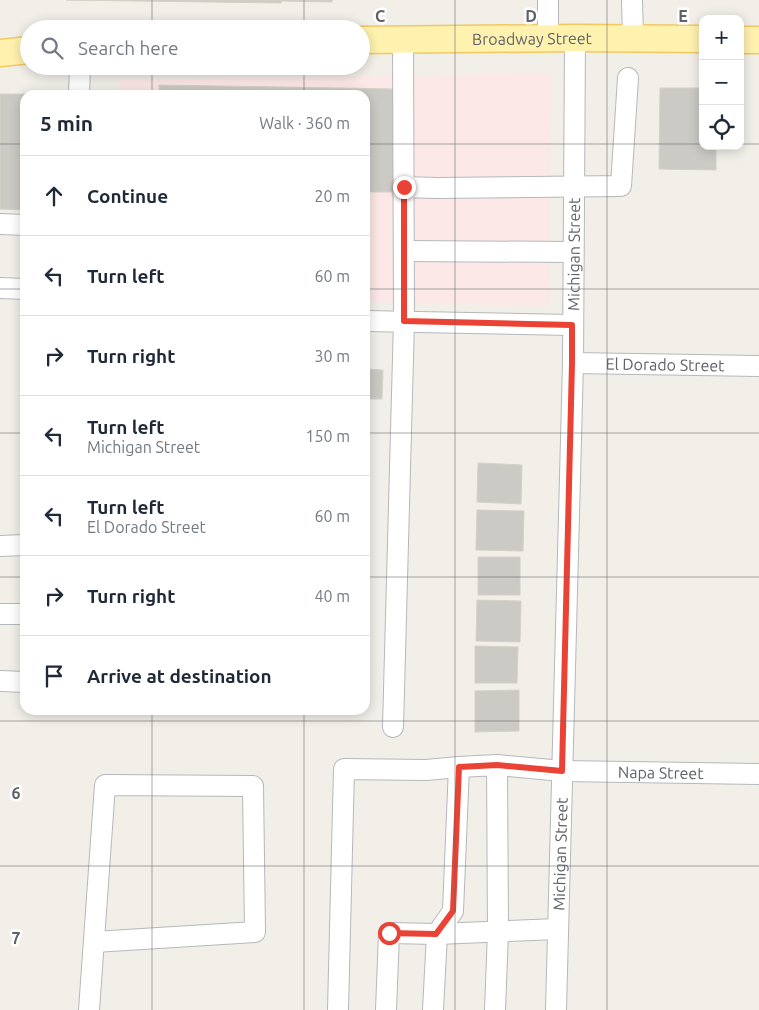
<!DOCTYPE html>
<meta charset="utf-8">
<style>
:root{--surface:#fff;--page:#f2f2f3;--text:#1f2937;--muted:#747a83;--line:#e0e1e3}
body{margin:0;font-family:Ubuntu,sans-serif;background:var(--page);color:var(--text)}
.controls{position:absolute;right:15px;top:15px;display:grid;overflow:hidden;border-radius:10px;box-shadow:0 2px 12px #0003}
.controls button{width:45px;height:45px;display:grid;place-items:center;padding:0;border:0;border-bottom:1px solid var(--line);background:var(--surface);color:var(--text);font:25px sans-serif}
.stop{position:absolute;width:15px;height:15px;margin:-11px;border:4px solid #ea4335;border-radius:50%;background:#fff}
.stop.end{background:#ea4335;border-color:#fff;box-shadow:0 1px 5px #0008}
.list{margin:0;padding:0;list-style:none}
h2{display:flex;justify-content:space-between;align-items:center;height:65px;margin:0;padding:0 20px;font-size:21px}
h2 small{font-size:16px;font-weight:400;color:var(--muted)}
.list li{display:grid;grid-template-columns:32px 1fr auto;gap:15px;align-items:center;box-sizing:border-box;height:80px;padding:0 20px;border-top:1px solid var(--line)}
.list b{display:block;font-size:19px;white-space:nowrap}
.list p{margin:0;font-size:16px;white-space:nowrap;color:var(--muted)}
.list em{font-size:16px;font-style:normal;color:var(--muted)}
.icon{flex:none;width:28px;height:28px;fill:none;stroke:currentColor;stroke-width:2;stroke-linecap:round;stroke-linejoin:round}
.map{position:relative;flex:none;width:759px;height:1010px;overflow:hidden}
.search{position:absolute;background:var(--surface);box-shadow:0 2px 12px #0003;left:20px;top:20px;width:350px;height:55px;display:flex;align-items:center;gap:12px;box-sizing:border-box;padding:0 18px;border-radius:28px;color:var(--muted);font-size:19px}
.panel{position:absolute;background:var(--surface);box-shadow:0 2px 12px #0003;left:20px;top:90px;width:350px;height:625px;border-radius:15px}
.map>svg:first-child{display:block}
</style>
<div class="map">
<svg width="759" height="1010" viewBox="0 0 759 1010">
<rect width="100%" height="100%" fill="#f1efe8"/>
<path fill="#fce8e6" d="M551,73L549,306L365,302V95H119L120,80Z"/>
<path fill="#cccac5" stroke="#d6d1c6" d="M66,0H332V2L281,1V3Z
M159,85L394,89L393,192H365V95H159Z
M660,88H703V146H716V170L659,169Z
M0,94H36L25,95V210L0,209Z
M365,369L383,370L382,399H365Z
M478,463L522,465L521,504L477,502Z
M477,510L524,511L523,551L476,550Z
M478,557H520V595H478Z
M477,600L521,601L520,642L476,641Z
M475,646L518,647L517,683H475Z
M519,690V731L475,732V691Z"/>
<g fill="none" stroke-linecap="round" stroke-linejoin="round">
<g stroke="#b5b8bc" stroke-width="22">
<g id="minor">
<path d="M548,0V38"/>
<path d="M632,0L633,38"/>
<path d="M79,95L80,66"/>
<path d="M404,187L437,188L621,186L628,78"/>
<path d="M0,224L25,225"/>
<path d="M404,251L573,252"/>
<path d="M0,288L25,289"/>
<path d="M365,321L572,325"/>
<path id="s1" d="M573,363L759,366"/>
<path d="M0,546L25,545"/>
<path d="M0,614H25"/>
<path d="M0,681L25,682"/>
<path d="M393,727L404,321L403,40"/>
<path id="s2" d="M497,765L562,771L759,774"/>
<path d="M459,767L497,765L498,931L495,1010"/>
<path d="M89,1010L105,785L253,786L255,932L94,942"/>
<path d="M338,1010L344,769L426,770L459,767L453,911L437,934L433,1010"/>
<path d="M386,1010L389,933L437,934L558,929"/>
<path id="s3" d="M556,1010L573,363L575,38"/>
</g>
</g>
<g stroke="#f2c960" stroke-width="29">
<g id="major">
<path id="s4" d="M361,40L575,38L703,39"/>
<path d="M740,40H759"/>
<path d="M0,53L29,50"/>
</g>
</g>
<use href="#minor" stroke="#fff" stroke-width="20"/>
<use href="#major" stroke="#fff2af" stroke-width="26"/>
</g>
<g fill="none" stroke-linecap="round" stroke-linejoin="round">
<path stroke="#ea4335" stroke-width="6" d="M389,933L436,934L453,911L459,767L497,765L562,771L572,363V325L404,321V187"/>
</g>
<path fill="none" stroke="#5f6368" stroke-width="1" stroke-opacity="0.55" d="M152,0V29M304,0V29M455,0V1010M607,0V1010M152,66V95M304,66V95M0,144H25M365,144H703M740,144H759M0,289H25M365,289H759M0,433H25M365,433H759M0,577H25M365,577H759M152,710V1010M304,710V1010M0,721H759M0,866H759"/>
<g text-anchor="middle" stroke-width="5" stroke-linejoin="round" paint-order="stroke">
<g font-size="16" fill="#5f6368" stroke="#fff">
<text dy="6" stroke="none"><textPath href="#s4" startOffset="171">Broadway Street</textPath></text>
<text dy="6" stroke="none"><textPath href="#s3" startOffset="756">Michigan Street</textPath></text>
<text dy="6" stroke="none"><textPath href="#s1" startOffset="92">El Dorado Street</textPath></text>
<text dy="6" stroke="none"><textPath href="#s2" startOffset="164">Napa Street</textPath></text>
<text dy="6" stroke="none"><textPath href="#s3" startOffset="156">Michigan Street</textPath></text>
</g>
</g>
<g font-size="16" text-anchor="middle" font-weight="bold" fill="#5f6368" stroke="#fff" stroke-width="5" stroke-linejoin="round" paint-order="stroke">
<text x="380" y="22">C</text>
<text x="531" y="22">D</text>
<text x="683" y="22">E</text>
<text x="16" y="799">6</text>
<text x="16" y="944">7</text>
</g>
</svg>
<div class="controls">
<button>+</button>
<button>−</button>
<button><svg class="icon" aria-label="locate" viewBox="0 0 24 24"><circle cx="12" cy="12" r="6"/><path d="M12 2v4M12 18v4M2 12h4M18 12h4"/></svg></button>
</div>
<div class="stop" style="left:389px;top:933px"></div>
<div class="stop end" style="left:404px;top:187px"></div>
<div class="search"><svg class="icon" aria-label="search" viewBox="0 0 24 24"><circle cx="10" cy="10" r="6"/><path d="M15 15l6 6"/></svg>Search here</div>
<section class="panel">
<h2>5 min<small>Walk · 360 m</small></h2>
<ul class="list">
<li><svg class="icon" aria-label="ahead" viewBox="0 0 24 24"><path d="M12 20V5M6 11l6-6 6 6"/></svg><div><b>Continue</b></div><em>20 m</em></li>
<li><svg class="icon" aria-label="left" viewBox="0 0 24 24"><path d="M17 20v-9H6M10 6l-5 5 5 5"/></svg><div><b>Turn left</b></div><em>60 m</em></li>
<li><svg class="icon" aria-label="right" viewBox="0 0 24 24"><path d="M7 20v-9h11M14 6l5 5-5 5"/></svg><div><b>Turn right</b></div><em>30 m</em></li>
<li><svg class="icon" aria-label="left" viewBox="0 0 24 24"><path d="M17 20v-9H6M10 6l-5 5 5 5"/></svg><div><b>Turn left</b><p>Michigan Street</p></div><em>150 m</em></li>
<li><svg class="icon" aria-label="left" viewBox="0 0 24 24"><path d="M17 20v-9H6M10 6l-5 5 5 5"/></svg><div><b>Turn left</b><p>El Dorado Street</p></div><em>60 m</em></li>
<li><svg class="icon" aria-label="right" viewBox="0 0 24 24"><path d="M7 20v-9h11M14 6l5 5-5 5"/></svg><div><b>Turn right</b></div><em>40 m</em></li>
<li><svg class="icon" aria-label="arrive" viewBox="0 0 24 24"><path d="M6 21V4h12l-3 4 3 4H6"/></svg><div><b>Arrive at destination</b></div></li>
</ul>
</section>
</div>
